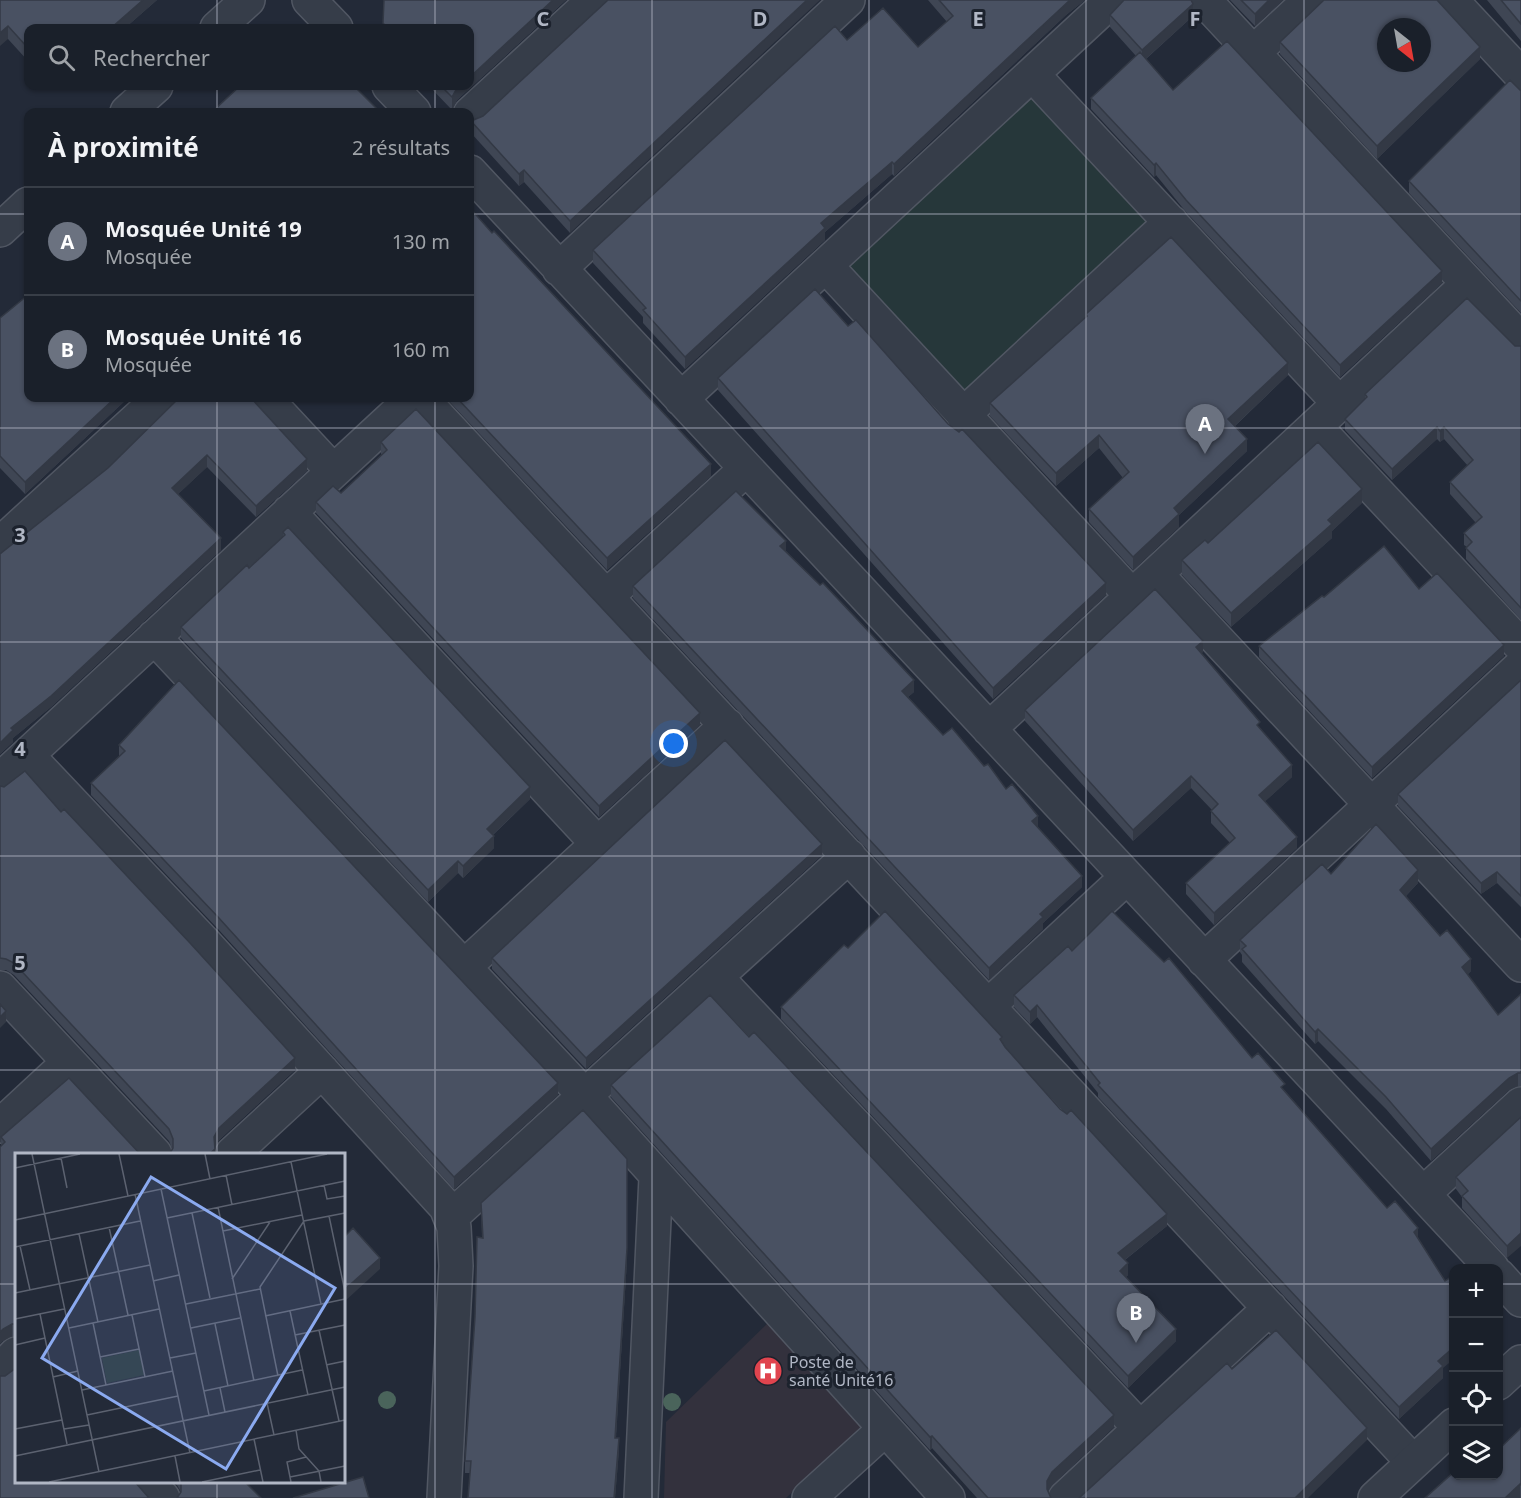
<!DOCTYPE html>
<html lang="fr">
<meta charset="utf-8">
<style>
:root{--surface:#1a202a;--page:#272d36;--text:#f1f3f6;--muted:#9fa3a8;--line:#383e47;--accent:#d93025}
body{margin:0;font-family:"Noto Sans",sans-serif;background:var(--page);color:var(--text)}
.controls{position:absolute;right:18px;bottom:18px;display:grid;overflow:hidden;border-radius:12px;box-shadow:0 2px 4px #0004}
.controls button{width:54px;height:54px;display:grid;place-items:center;padding:0;border:0;border-bottom:2px solid var(--line);background:var(--surface);color:var(--text);font:30px sans-serif}
.compass{position:absolute;left:1377px;top:18px;width:54px;height:54px;border-radius:50%;background:var(--surface);box-shadow:0 2px 4px #0004;rotate:149deg}
.you{position:absolute;left:674px;top:744px;width:21px;height:21px;margin:-15px;border:4px solid #fff;border-radius:50%;background:#1a73e8;box-shadow:0 0 0 9px #1a73e833}
.badge{display:grid;place-items:center;width:39px;height:39px;border-radius:50%;background:var(--accent);color:#fff;font-size:20px;font-weight:700}
.pin{position:absolute;translate:-50% -50px;filter:drop-shadow(0 2px 3px #0008)}
.pin::after{content:'';position:absolute;top:32px;width:21px;height:18px;background:inherit;clip-path:polygon(0 0,100% 0,50% 100%)}
.list{margin:0;padding:0;list-style:none}
h2{display:flex;justify-content:space-between;align-items:center;height:78px;margin:0;padding:0 24px;font-size:26px}
h2 small{font-size:20px;font-weight:400;color:var(--muted)}
.list li{display:grid;grid-template-columns:39px 1fr auto;gap:18px;align-items:center;box-sizing:border-box;height:108px;padding:0 24px;border-top:2px solid var(--line)}
.list b{display:block;font-size:22px;white-space:nowrap}
.list p{margin:0;font-size:20px;white-space:nowrap;color:var(--muted)}
.list em{font-size:20px;font-style:normal;color:var(--muted)}
.icon{flex:none;width:33px;height:33px;fill:none;stroke:currentColor;stroke-width:2;stroke-linecap:round;stroke-linejoin:round}
.map{position:relative;flex:none;width:1521px;height:1498px;overflow:hidden}
.search{position:absolute;background:var(--surface);box-shadow:0 2px 4px #0004;left:24px;top:24px;width:450px;height:66px;display:flex;align-items:center;gap:15px;box-sizing:border-box;padding:0 21px;border-radius:12px;color:var(--muted);font-size:22px}
.panel{position:absolute;background:var(--surface);box-shadow:0 2px 4px #0004;left:24px;top:108px;width:450px;height:294px;border-radius:12px}
.map>svg:first-child{display:block}
</style>
<div class="map">
<svg width="1521" height="1498" viewBox="0 0 1521 1498">
<rect width="100%" height="100%" fill="#232a38"/>
<path fill="#33313d" d="M770,1321L866,1422L786,1498H664L666,1422Z"/>
<path fill="#26373a" d="M1036,93L1157,224L962,401L842,271Z"/>
<g fill="none" stroke-linecap="round" stroke-linejoin="round">
<g stroke="#515763" stroke-width="36">
<path id="minor" d="M309,0L336,28
M1204,0L1521,340
M1451,0L1521,75
M1253,53L1310,0
M1032,74L1339,403
M389,86L414,112
M470,114L594,0
M470,172L1492,1268
M826,266L1132,596
M559,269L848,0
M265,398L333,471
M421,398L1413,1462
M681,399L1112,0
M963,415L1171,222
M1315,426L1521,646
M289,512L597,843
M0,544L160,398
M1156,574L1521,965
M606,597L746,469
M154,637L586,1097L948,1498
M989,729L1468,284
M27,755L204,942L446,1207L454,1227L456,1266L444,1498
M0,780L413,398
M1204,960L1521,666
M464,967L727,725
M717,978L1140,1428
M0,988L155,1154
M988,1006L1127,877
M0,1126L69,1062
M232,1154L322,1071
M1423,1194L1521,1104
M451,1217L849,856
M1498,1275L1521,1300
M0,1370L16,1354
M148,1482L163,1498
M641,1498L656,1177
M809,1498L885,1429
M1065,1498L1270,1308"/>
</g>
<g stroke="#515763" stroke-width="36">
<path id="tertiary" d="M217,28L248,0
M127,112L156,86
M0,230L28,204
M1498,1383L1521,1362
M1375,1498L1454,1425"/>
</g>
<use href="#minor" stroke="#363d49" stroke-width="33"/>
<use href="#tertiary" stroke="#363d49" stroke-width="33"/>
</g>
<g fill="#4a645b">
<circle cx="387" cy="1400" r="9"/>
<circle cx="672" cy="1402" r="9"/>
</g>
<path fill="#3f4654" d="M0,0H157L125,28H28V61L8,39Z
M384,0H566L457,100L452,110L429,86H470V28H383Z
M928,0H1085L1066,15L894,176L892,174L825,232V240L685,369L643,323V317L593,263V250L847,40L918,47L947,22Z
M1230,0H1283L1255,26Z
M1487,0H1521V41Z
M607,2L570,233L524,182L519,186L471,133V121L483,116Z
M1110,15L1193,16L1146,59L1173,90L1442,283L1340,377L1186,212L1156,175L1154,177L1091,109V98L1136,56L1110,27Z
M1280,42L1480,59L1377,159L1280,54Z
M1521,91V313L1409,193V181Z
M1086,314L1288,375L1235,426L1247,451L1179,515V527L1133,570L1089,522V509L1123,478L1099,448L1056,486L990,416V403L1086,317Z
M0,318L28,398H128L25,494L0,468Z
M848,326L1106,595L993,699L718,390V378Z
M1515,346H1521V620L1466,559V548L1467,547L1464,545V533L1476,523L1450,494V482L1468,466L1444,439L1440,442L1437,439L1392,480L1345,430V419L1365,400V394Z
M179,398L307,471L256,517L207,467L178,494L221,550L51,707L13,738V742L0,754L108,468Z
M446,398H470L711,476L607,570Z
M381,442L700,725L599,817L316,513V502L341,493L382,455L381,454Z
M1362,503L1332,531V538L1231,627L1182,575V560L1208,543Z
M283,532L530,799L493,835L494,848L463,878L458,873L428,902L181,638V627L283,537Z
M786,551L914,692L908,697L943,735L984,766L1006,789L1038,828L1082,887L1043,923V929L989,980L633,598V586Z
M1419,589L1504,656L1372,778L1259,657V646L1324,597Z
M1203,652L1201,654L1260,730L1292,777L1264,802L1297,848L1214,925L1186,894V883L1230,843L1211,823V811L1212,810L1191,788L1133,841L1025,721V710Z
M1521,680V907L1497,883L1481,894L1398,806V794Z
M119,745L558,1095L454,1189L218,929L91,795V783L119,757Z
M0,786L61,812L295,1070L219,1140L215,1148V1155L172,1149L169,1141L14,975L6,970H0Z
M822,855L586,1069L492,969V958Z
M1331,874L1418,883L1406,896L1471,971L1467,975L1498,1015L1521,994V1086H1518L1509,1090L1431,1161L1386,1109L1318,1041L1315,1044L1242,962V955L1240,952V940Z
M848,948L1002,1043L1060,1109L1167,1226L1125,1260L1128,1275L1126,1277L1176,1341L1128,1388L781,1019V1007Z
M1072,951L1252,1058L1285,1091L1387,1208L1418,1238L1443,1368V1378L1399,1419L1098,1097V1093L1037,1017L1030,1024L1014,1007V995Z
M749,1037L1114,1427L1052,1485L1048,1492L1051,1498H977L932,1448L930,1450L611,1097V1085Z
M1521,1117L1507,1258L1462,1208V1197L1456,1189V1177Z
M1,1137L16,1155V1336H12L3,1341Z
M481,1203L627,1260L616,1438L619,1450L615,1498H468L470,1473H465V1461L482,1238Z
M1521,1428V1498H1425L1498,1476Z
M173,1482H245L181,1492L177,1485Z"/>
<path fill="#333945" d="M143,0H157L125,28H111Z
M553,0H566L457,100L452,110V97L457,88L460,86H470V77Z
M807,0H820L570,233V221Z
M1070,0H1085L1066,15L894,176V164Z
M1269,0H1283L1255,26V14Z
M1193,4V16L1142,62V50Z
M8,26V39L0,46V33Z
M1480,47V59L1377,159V146Z
M892,162V174L825,232V240L685,369V357L821,223Z
M1156,163V175L1154,177V165Z
M524,170V182L519,186V174Z
M1442,271V283L1340,377V365Z
M1288,363V375L1228,432V419Z
M115,398H128L25,494V482Z
M1437,427V439L1392,480V469Z
M1444,427V439L1440,442V431Z
M1099,435V448L1056,486V473Z
M1247,439V451L1179,515V527L1133,570V557L1174,508Z
M207,455V467L172,500V488Z
M307,459V471L256,517V506Z
M711,464V476L607,570V558Z
M1362,489V503L1332,531V538L1231,627V613Z
M221,538V550L51,707L13,738V742L0,754V743L11,728Z
M786,541V553L780,546Z
M1106,583V595L993,699V688Z
M1203,641V652L1196,659V647Z
M1504,645V656L1372,778V767Z
M914,680V692L902,702V691Z
M700,713V725L599,817V806Z
M1292,765V777L1259,807V795Z
M1191,776V788L1133,841V830Z
M530,787V799L487,840V829Z
M1038,816V828L1032,821Z
M494,836V848L463,878V866Z
M1297,837V848L1214,925V913Z
M822,844V855L586,1069V1058Z
M458,861V873L428,902V890Z
M1418,870V883L1400,902V890Z
M1497,872V883L1481,894V883Z
M1082,876V887L1043,923V929L989,980V968L1040,914Z
M1471,959V971L1462,980V967Z
M1037,1005V1017L1030,1024V1012Z
M6,1011V1022L0,1028V1017Z
M1318,1029V1041L1315,1044V1032Z
M295,1058V1070L219,1140L214,1149V1137L219,1128Z
M1518,1073V1086L1509,1090L1431,1161V1149L1509,1078Z
M558,1083V1095L454,1189V1177Z
M215,1149V1155H208Z
M627,1159V1260L615,1450V1438Z
M1167,1214V1226L1118,1265V1253Z
M1418,1228V1240L1414,1232Z
M1521,1233V1246L1507,1258V1246Z
M380,1258V1269L344,1302V1290Z
M1128,1263V1275L1120,1283V1271Z
M12,1324V1336L3,1341L0,1344V1332L3,1329Z
M1176,1329V1341L1128,1388V1376Z
M1454,1347V1359L1443,1368V1378L1399,1419V1407L1438,1361Z
M1114,1415V1427L1052,1485L1047,1493V1481L1052,1472Z
M1367,1428V1440L1308,1498H1295Z
M932,1436V1448L930,1450V1437Z
M619,1438V1450L615,1498H614Z
M1520,1484V1498H1505Z"/>
<path fill="#495162" stroke="#333945" stroke-width="1.5" fill-rule="evenodd" d="M0,0H143L111,28H28V48L8,26L0,33Z
M384,0H553L470,77V28H387L383,23Z
M608,0H807L570,221L524,170L519,174L471,121L483,116Z
M939,0H1070L894,164L892,162L821,223L825,228L685,357L643,310L646,308L593,250L835,26L847,40L883,8L918,47L953,16Z
M1124,0H1191L1193,4L1142,50L1110,15Z
M1241,0H1269L1255,14Z
M1324,0H1437L1480,47L1377,146L1280,42ZM1386,27H1422V63H1386Z
M1501,0H1521V24Z
M1227,41L1442,271L1340,365L1186,200L1156,163L1154,165L1091,98L1140,52L1173,90Z
M1510,80L1521,91V301L1409,181Z
M240,86H354L380,112H212Z
M441,86H460L457,88L452,97Z
M470,208L492,233L494,231L711,464L607,558L457,398H470Z
M1171,237L1288,363L1228,419L1247,439L1174,508L1179,514L1133,557L1089,509L1129,472L1099,435L1056,473L990,403L1087,316L1086,314Z
M815,289L848,326L856,320L948,424L959,432L962,429L1106,583L993,688L718,378Z
M28,295V398H115L25,482L0,456V318Z
M1467,298L1515,346H1521V608L1466,548L1472,542L1464,533L1482,517L1450,482L1473,460L1444,427L1440,431L1437,427L1392,469L1345,419L1367,397L1365,394Z
M179,398H251L307,459L256,506L207,455L172,488L221,538L51,696L11,728L13,730L0,743V554L108,468Z
M416,409L700,713L599,806L316,502L333,486L341,493L387,450L381,442Z
M1318,442L1362,489L1328,520L1332,524L1231,613L1182,560L1205,540L1208,543Z
M736,491L786,541L780,546L820,585L823,583L914,680L902,691L943,735L952,728L984,766L988,764L1006,789L1012,784L1038,816L1032,821L1082,876L1040,914L1043,917L989,968L633,586Z
M288,527L530,787L487,829L494,836L463,866L458,861L428,890L181,627L247,565L249,568L285,535L283,532Z
M1384,546L1419,589L1437,573L1504,645L1372,767L1259,646L1322,596L1324,597Z
M1155,589L1203,641L1196,647L1260,722L1257,725L1292,765L1259,795L1297,837L1214,913L1186,883L1235,838L1211,811L1218,804L1191,776L1133,830L1025,710Z
M179,680L558,1083L454,1177L218,917L91,783L125,751L119,745Z
M1521,680V896L1497,872L1481,883L1398,794Z
M725,740L822,844L586,1058L492,958Z
M25,771L61,812L64,809L190,943L295,1058L219,1128L214,1137L215,1149L208,1155H169L173,1148V1139L169,1129L14,963L6,959L0,958V786L4,787Z
M1376,824L1418,870L1400,890L1440,936L1447,930L1471,959L1462,967L1498,1015L1521,994V1073H1518L1509,1078L1431,1149L1386,1097L1318,1029L1315,1032L1242,949L1246,946L1240,940L1322,864L1331,874Z
M885,911L1002,1037L1000,1039L1005,1047L1060,1109L1067,1114L1071,1110L1167,1214L1118,1253L1128,1263L1120,1271L1176,1329L1128,1376L781,1007L844,945L848,948Z
M1112,911L1164,962L1169,958L1252,1058L1258,1053L1285,1084L1281,1087L1387,1208L1395,1201L1418,1228L1414,1232L1445,1281L1454,1275V1347L1438,1361L1443,1366L1399,1407L1098,1085L1100,1083L1037,1005L1030,1012L1014,995L1068,946L1072,951Z
M710,995L749,1037L754,1032L1114,1415L1052,1472L1047,1481V1489L1051,1498H988L932,1436L930,1437L611,1085Z
M0,1004L6,1011L0,1017Z
M69,1078L141,1155H16V1324H12L3,1329L0,1332V1147L5,1142L1,1137Z
M583,1110L627,1159V1248L615,1438H619L614,1498H468L471,1461H465L475,1317L477,1237L483,1238L481,1203Z
M1521,1117V1233L1507,1246L1462,1196L1468,1191L1456,1177Z
M353,1228L380,1258L344,1290V1237Z
M1276,1330L1367,1428L1295,1498H1079L1227,1363L1232,1369Z
M16,1368V1482H135L149,1498H0V1376H5Z
M1521,1428V1485L1520,1484L1505,1498H1425L1454,1472V1476H1498V1450Z
M363,1477L369,1498H293Z
M181,1482H245L261,1498H177L181,1492Z"/>
<path fill="none" stroke="#b1b7c5" stroke-width="1.5" stroke-opacity="0.55" d="M217,0V28M435,0V28M652,0V1498M869,0V1498M1086,0V1498M1304,0V1498M217,86V112M435,86V112M0,214H28M470,214H1521M217,398V1154M435,398V1498M0,428H1521M0,642H1521M0,856H1521M0,1070H1521M0,1284H16M344,1284H1454M1498,1284H1521M217,1482V1498"/>
<defs>
<g id="hospital-disc" transform="scale(1.5)"><circle r="9.5" fill="#e0444e" stroke="#1c222d"/><path d="M-5-5h3v3.5h4V-5h3V5h-3V1.5h-4V5h-3Z" fill="#fff"/></g>
</defs>
<g fill-rule="evenodd">
<use href="#hospital-disc" x="768" y="1371"/>
</g>
<g text-anchor="middle" stroke-width="6" stroke-linejoin="round" paint-order="stroke">
<g font-size="16" fill="#b1b7c5" stroke="#1c222d" text-anchor="start">
<text x="789" y="1368">Poste de<tspan x="789" dy="18">santé Unité16</tspan></text>
</g>
</g>
<g transform="translate(15 1153)">
<rect width="330" height="330" fill="#232a38"/>
<path d="M124,197L129,222L92,230L87,205Z" fill="#26373a"/>
<path fill="none" stroke="#5c6270" stroke-width="1.5" d="M17,1L84,319M104,1L113,43M190,1L195,26M46,5L52,35M276,9L306,151M0,15L65,1M211,22L217,52M309,32L312,46L330,43M146,36L194,262M120,41L175,300M203,54L239,228M177,60L195,145M314,63L330,139M152,65L330,28M0,67L312,1M94,74L113,162M208,78L287,62M64,81L83,169M5,93L15,137M0,94L125,68M217,126L255,69M138,128L164,122M0,140L135,112M171,151L245,136M275,158L293,242M25,161L52,291M117,162L130,224M250,163L330,146M0,166L49,156M78,170L91,232M200,171L213,233M54,175L144,156M176,175L225,165M304,177L324,268M280,182L330,172M0,192L30,185M85,204L124,196M155,205L181,200M311,212L330,208M263,223L245,134L289,68L330,60M38,224L63,218M205,235L210,259M67,237L158,218M189,238L287,217M252,250L259,282M72,262L163,243M0,276L47,267M49,276L74,272M281,277L284,296L304,318L306,329M239,286L248,329M0,303L330,234M160,303L165,329M275,324L330,313M34,329L330,267M187,329L245,317M276,329L272,309L291,304"/>
<path fill="#8baaf0" fill-opacity="0.15" stroke="#8baaf0" stroke-width="3" d="M136,24L320,135L211,316L27,205Z"/>
<rect width="330" height="330" fill="none" stroke="#b1b7c5" stroke-width="3"/>
</g>
<g font-size="20" text-anchor="middle" font-weight="bold" fill="#b1b7c5" stroke="#1c222d" stroke-width="6" stroke-linejoin="round" paint-order="stroke">
<text x="543" y="26">C</text>
<text x="760" y="26">D</text>
<text x="978" y="26">E</text>
<text x="1195" y="26">F</text>
<text x="20" y="542">3</text>
<text x="20" y="756">4</text>
<text x="20" y="970">5</text>
</g>
</svg>
<div class="controls">
<button>+</button>
<button>−</button>
<button><svg class="icon" aria-label="locate" viewBox="0 0 24 24"><circle cx="12" cy="12" r="6"/><path d="M12 2v4M12 18v4M2 12h4M18 12h4"/></svg></button>
<button><svg class="icon" aria-label="layers" viewBox="0 0 24 24"><path d="M12 4l9 5-9 5-9-5zM3 14l9 5 9-5"/></svg></button>
</div>
<svg class="compass" viewBox="-18 -18 36 36"><path d="M0-13l5 13h-10z" fill="#e53935"/><path d="M0 13l5-13h-10z" fill="#9fa3a8"/></svg>
<div class="you"></div>
<div class="pin badge" style="left:1205px;top:454px;background:#6b7280">A</div>
<div class="pin badge" style="left:1136px;top:1343px;background:#6b7280">B</div>
<div class="search"><svg class="icon" aria-label="search" viewBox="0 0 24 24"><circle cx="10" cy="10" r="6"/><path d="M15 15l6 6"/></svg>Rechercher</div>
<section class="panel">
<h2>À proximité<small>2 résultats</small></h2>
<ul class="list">
<li><span class="badge" style="background:#6b7280">A</span><div><b>Mosquée Unité 19</b><p>Mosquée</p></div><em>130 m</em></li>
<li><span class="badge" style="background:#6b7280">B</span><div><b>Mosquée Unité 16</b><p>Mosquée</p></div><em>160 m</em></li>
</ul>
</section>
</div>
